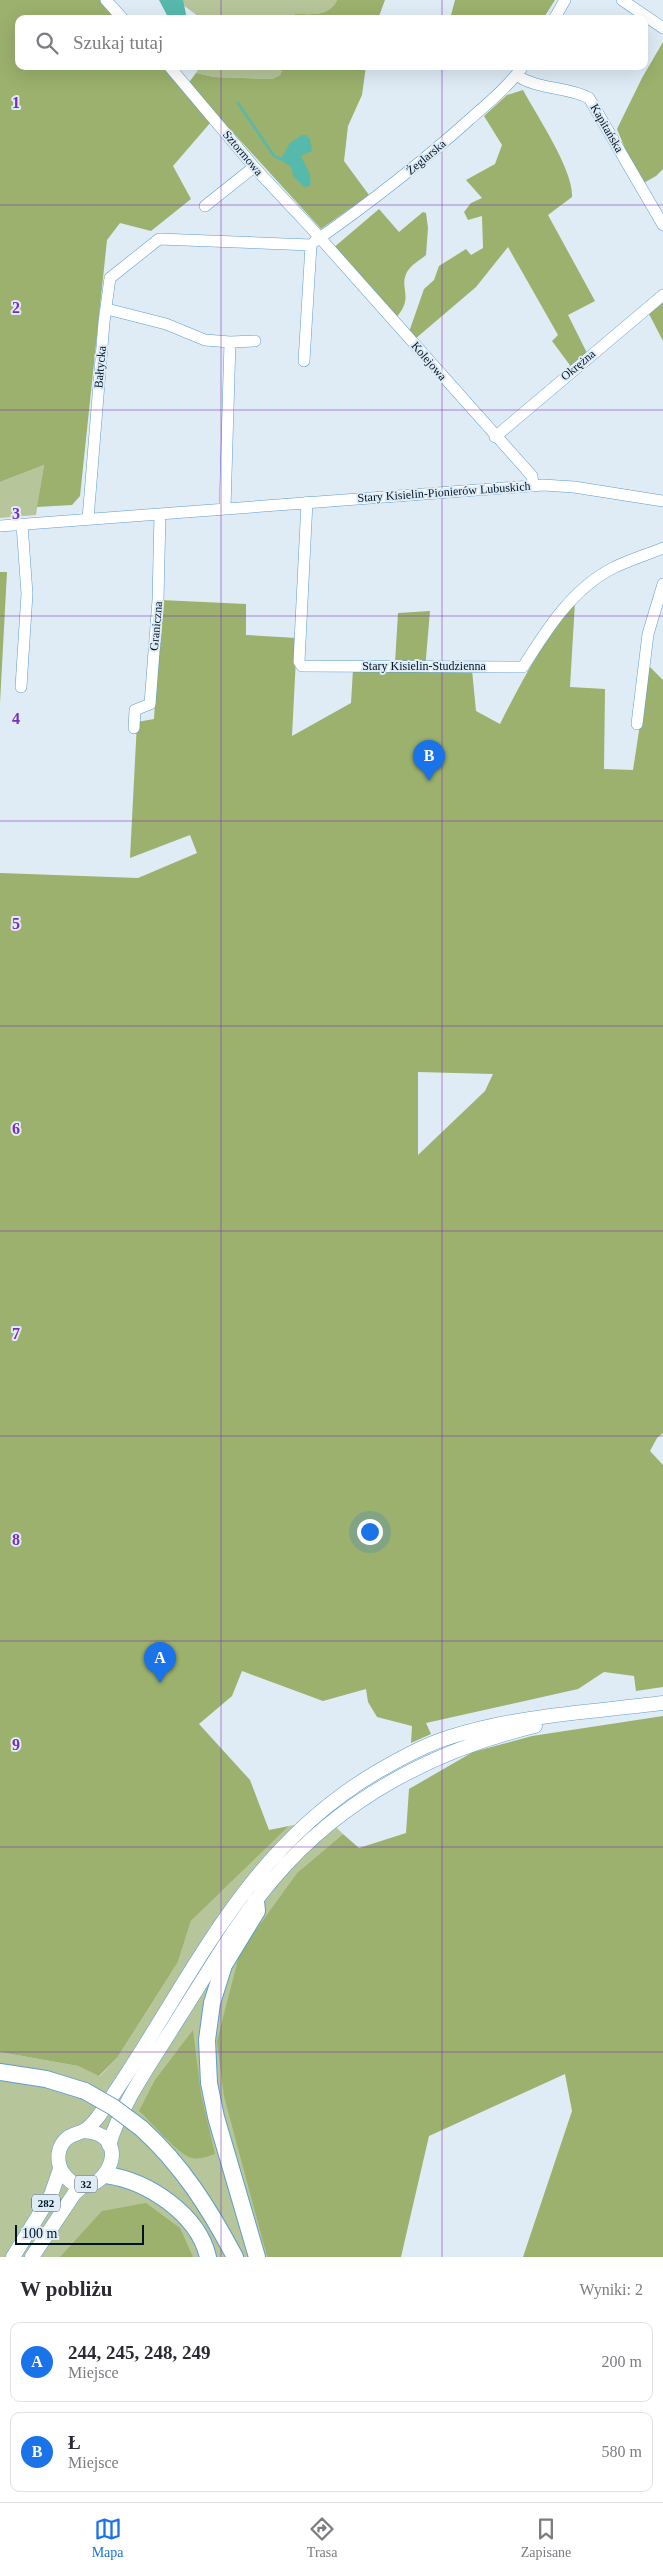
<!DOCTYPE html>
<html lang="pl">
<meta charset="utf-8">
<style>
:root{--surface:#fff;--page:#f2f2f3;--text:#2b2b33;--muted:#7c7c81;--line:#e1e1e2;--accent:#1a73e8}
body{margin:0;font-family:Georgia,serif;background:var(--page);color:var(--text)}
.scale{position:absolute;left:15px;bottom:12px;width:129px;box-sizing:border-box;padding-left:5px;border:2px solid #001426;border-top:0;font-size:14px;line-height:18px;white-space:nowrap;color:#001426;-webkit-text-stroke:4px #dfecf6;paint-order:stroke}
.you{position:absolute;left:369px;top:1531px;width:18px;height:18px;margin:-12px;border:4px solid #fff;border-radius:50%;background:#1a73e8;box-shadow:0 0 0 8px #1a73e833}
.badge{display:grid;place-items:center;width:32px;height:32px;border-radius:50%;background:var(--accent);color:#fff;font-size:16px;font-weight:700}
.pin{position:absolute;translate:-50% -41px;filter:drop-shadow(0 1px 2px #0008)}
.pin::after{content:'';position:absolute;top:26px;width:18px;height:15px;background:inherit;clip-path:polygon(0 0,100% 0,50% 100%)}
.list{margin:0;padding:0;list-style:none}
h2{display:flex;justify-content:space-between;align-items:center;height:65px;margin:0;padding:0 20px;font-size:21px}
h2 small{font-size:16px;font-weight:400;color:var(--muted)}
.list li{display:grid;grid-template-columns:32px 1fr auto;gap:15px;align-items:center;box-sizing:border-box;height:80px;margin:0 10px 10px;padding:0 10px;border:1px solid var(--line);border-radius:10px}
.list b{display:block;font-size:19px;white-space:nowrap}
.list p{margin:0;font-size:16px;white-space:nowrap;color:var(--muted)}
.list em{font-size:16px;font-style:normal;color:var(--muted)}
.icon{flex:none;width:28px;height:28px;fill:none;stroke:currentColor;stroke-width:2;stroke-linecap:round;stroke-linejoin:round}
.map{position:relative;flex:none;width:663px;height:2257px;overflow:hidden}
.search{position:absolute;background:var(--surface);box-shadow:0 5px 20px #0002;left:15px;right:15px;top:15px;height:55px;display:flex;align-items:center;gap:12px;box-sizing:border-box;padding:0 18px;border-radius:10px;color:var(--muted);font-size:19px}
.sheet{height:245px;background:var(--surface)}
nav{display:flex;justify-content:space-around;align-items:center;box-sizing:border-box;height:70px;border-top:1px solid var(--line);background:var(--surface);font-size:14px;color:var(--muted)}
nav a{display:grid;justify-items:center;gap:2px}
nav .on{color:var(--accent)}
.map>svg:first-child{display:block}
</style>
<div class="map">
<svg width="663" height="2257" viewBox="0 0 663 2257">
<rect width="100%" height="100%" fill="#dfecf6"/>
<path fill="#b6c59a" d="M183,0H337C329,17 311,14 295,14L294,19H202L183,5Z
M200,66H284L280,75L272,79L214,77L196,73Z
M44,465L36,515L0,518V482Z
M328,1819L343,1834L298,1872L244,2168L267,2257H0V2052L78,2066L100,2076L117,2058L178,1962L191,1921L289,1826Z"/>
<path fill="#9bb16d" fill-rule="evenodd" d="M0,0H105L121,19H19V66H164L184,89L196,73L214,77L272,79L280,75L284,66H366L362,95L348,126L344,161L369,195L321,229L217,115L173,166L191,199L151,231L120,223L107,240L80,496L72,505L37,507L44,465L0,482Z
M337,0H385L378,19H294L295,14C311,14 329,17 337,0Z
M455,0H555L543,19H450Z
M663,42V169L656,176L640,185L617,129L642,78Z
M523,90C537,116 574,171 572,197L548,215L595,301L568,315L590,359L575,372L552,341L558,335L508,247L476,287L415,339L409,332L424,289L434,280L439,266L466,249L471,255L483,248L482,216L468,220L464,212L471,203L482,198L466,180L495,164L502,145L484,116L507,95Z
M379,209L399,232L423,212L426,213L428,228L426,255C420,260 411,265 407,272C398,289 416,297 394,320L332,249Z
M663,300V341L649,314Z
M0,572H7L0,703Z
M161,600L246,604V635L297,638L292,736L351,703L353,669L395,663L398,613L430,611L425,670H472L476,711L500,724C522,680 544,640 575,602L570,687L605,689L604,769L633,770L649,666L663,680V1433L657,1438L650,1451L663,1465V1687L636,1691L634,1676L604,1672L578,1689L426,1723L431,1734L411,1743L412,1726L377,1717L368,1702L366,1689L323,1701L242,1671L232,1696L199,1724L250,1780L269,1830L289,1826L191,1921L178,1962L117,2058L99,2076L78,2066L0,2052V873L138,878L197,853L190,835L130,858L137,722L154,719ZM418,1072L493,1074L485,1091L418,1155Z
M663,1716V2257H523L572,2111L565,2074L429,2136L401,2257H267L224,2096L217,2041L240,1952L298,1872L343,1834L359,1848L406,1833L409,1789L473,1752L532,1736Z
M193,2030L201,2094L215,2154C208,2156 200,2160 192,2158C178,2155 151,2121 139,2111L155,2080Z
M146,2203L180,2228L193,2257H60L102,2211Z"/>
<path fill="#56b9ab" d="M159,0H183L186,14L183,19H169Z
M302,135H306L310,139L312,151L301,156C305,166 313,174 310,186L304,187L293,176L292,168L284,162L282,157L290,143Z"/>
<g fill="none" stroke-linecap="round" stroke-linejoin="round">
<path stroke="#56b9ab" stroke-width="2.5" d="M238,103L274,156L283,160"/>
<g stroke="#5e9dcc" stroke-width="12">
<path id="minor" d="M106,0L123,19
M622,0L663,28
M554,19L565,0
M169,66L254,167L313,230L532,476L533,486
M516,75C538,90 566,86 589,98L663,225
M205,206L254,167
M314,242C368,204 420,164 469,120C488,103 508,87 523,66
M107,309L166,324L205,340L230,342L255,341
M304,361L311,245
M495,437L663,295
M307,502L299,662L302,666L523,667C547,629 572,589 613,568C629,560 646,555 663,548
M225,508L230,342
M88,519L104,322L110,278L159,239L311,245
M0,526L543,485L574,487L663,501
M21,687L27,594L22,524
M637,724L648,634L663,584
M134,728L135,710L150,704L158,600L160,514"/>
</g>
<g stroke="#5e9dcc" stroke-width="15">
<path id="major" d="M84,2131C144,2135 93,2217 63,2173C57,2164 57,2152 62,2144C68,2134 76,2135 85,2130C90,2127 94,2122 98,2117C187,1992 237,1855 375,1773C399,1759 424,1745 450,1737C519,1715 592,1712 663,1703
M109,2145C121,2103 157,2054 180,2016C210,1969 238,1920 274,1878C342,1798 435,1750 535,1726
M13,2257L51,2195L60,2169
M32,2257L74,2194L84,2185"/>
</g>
<g stroke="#5e9dcc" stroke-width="18">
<path id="highway" d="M256,1901L257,1911L224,1965L212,2003L207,2040L209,2083L216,2117L257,2257
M0,2072L46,2079L85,2091
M141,2128C182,2165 209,2208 235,2257
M106,2175C148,2181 198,2214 208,2257"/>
</g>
<use href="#minor" stroke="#fff" stroke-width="11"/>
<use href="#major" stroke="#fff" stroke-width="14"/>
<use href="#highway" stroke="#fff" stroke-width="16"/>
<g stroke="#5e9dcc" stroke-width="18" stroke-linecap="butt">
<path id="highway-bridge" d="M85,2091L113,2107L141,2128"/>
</g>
<use href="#highway-bridge" stroke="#fff" stroke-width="16"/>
</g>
<path fill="none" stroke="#7b2cbf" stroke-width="1" stroke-opacity="0.55" d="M221,0V19M442,0V19M221,66V2257M442,66V2257M0,205H663M0,410H663M0,616H663M0,821H663M0,1026H663M0,1231H663M0,1436H663M0,1641H663M0,1847H663M0,2052H663"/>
<g text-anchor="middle" stroke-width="4" stroke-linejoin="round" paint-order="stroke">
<g fill="#dfecf6" stroke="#435564" stroke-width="1">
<rect x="75" y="2175.5" width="22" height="17" rx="4"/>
<rect x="32" y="2194.5" width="28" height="17" rx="4"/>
</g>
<g font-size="11" font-weight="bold" fill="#001426">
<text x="86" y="2188">32</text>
<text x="46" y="2207">282</text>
</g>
<g font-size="12" fill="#001426" stroke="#dfecf6">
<text transform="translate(607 128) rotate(60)" y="4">Kapitańska</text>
<text transform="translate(243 153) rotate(50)" y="4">Sztormowa</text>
<text transform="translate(426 157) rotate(-40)" y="4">Żeglarska</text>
<text transform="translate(429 361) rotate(49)" y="4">Kolejowa</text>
<text transform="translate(578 365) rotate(-40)" y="4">Okrężna</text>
<text transform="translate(100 367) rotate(-85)" y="4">Bałtycka</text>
<text transform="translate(444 492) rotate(-4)" y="4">Stary Kisielin-Pionierów Lubuskich</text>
<text transform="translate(156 626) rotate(-85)" y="4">Graniczna</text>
<text x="424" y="670">Stary Kisielin-Studzienna</text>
</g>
</g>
<g font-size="16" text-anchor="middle" font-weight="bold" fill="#7b2cbf" stroke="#dfecf6" stroke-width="4" stroke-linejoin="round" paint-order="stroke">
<text x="16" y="108">1</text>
<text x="16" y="313">2</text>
<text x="16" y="519">3</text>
<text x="16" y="724">4</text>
<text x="16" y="929">5</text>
<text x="16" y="1134">6</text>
<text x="16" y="1339">7</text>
<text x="16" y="1545">8</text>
<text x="16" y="1750">9</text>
</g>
</svg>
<div class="scale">100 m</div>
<div class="you"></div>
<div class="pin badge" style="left:160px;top:1683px">A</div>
<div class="pin badge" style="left:429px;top:781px">B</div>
<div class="search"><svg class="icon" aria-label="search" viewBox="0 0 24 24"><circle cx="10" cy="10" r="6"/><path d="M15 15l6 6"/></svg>Szukaj tutaj</div>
</div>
<section class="sheet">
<h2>W pobliżu<small>Wyniki: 2</small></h2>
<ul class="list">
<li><span class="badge">A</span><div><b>244, 245, 248, 249</b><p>Miejsce</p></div><em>200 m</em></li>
<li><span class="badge">B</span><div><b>Ł</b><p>Miejsce</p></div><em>580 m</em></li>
</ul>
</section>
<nav>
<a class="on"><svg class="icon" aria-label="map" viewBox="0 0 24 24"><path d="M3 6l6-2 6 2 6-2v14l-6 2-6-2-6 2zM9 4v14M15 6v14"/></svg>Mapa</a>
<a><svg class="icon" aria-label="directions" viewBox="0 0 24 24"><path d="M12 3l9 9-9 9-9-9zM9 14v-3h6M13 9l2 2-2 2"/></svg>Trasa</a>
<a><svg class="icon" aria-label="saved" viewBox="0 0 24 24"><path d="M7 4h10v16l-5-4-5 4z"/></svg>Zapisane</a>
</nav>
